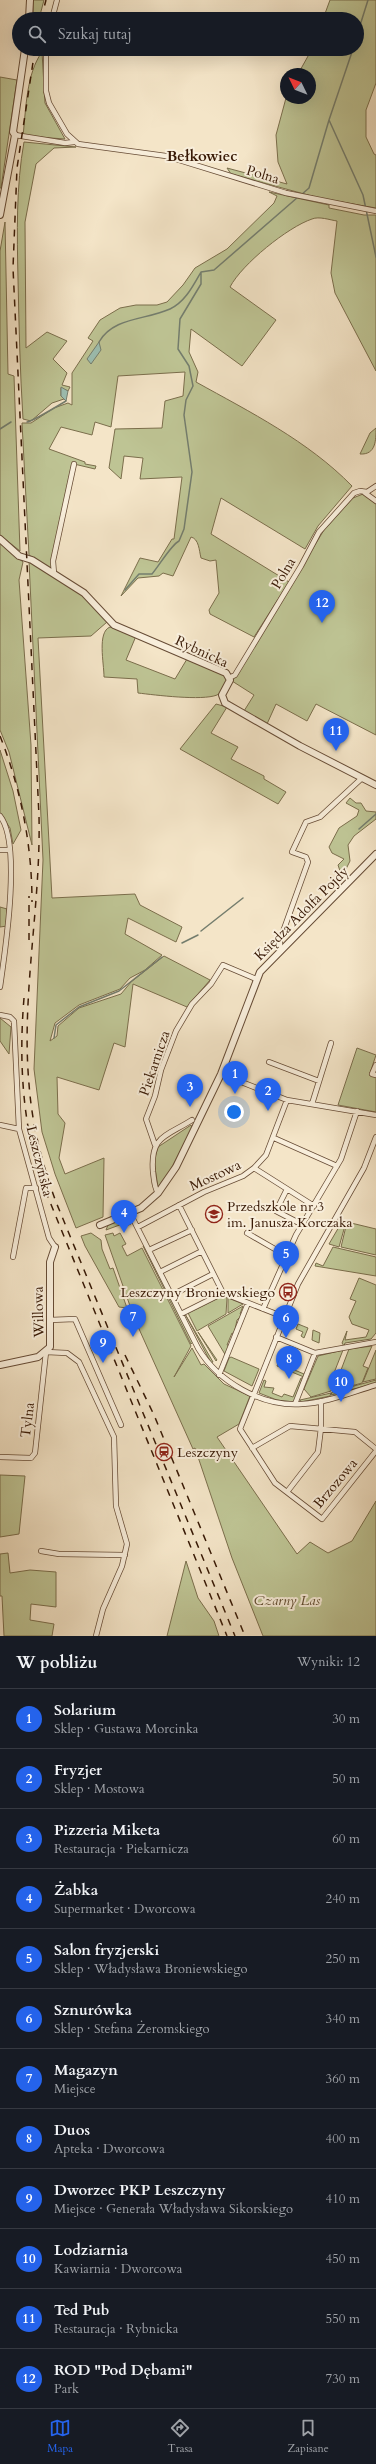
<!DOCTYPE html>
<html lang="pl">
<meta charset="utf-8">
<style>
:root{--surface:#171b24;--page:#242831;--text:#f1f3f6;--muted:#9ea1a6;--line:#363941;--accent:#2563eb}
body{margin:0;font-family:Cardo,serif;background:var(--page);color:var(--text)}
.compass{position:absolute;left:280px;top:68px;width:36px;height:36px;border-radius:50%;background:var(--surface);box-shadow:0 4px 16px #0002;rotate:313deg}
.you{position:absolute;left:234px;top:1112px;width:14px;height:14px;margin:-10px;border:3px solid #fff;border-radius:50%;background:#1a73e8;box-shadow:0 0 0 6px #1a73e833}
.badge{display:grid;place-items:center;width:26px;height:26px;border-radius:50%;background:var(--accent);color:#fff;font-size:13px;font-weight:700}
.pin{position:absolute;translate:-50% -33px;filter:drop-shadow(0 1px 2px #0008)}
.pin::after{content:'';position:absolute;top:21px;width:14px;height:12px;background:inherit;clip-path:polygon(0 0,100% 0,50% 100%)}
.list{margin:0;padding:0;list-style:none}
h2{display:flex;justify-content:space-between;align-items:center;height:52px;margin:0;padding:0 16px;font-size:17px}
h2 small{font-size:13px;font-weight:400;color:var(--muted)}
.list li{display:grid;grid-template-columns:26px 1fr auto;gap:12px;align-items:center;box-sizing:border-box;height:60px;padding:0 16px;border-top:1px solid var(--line)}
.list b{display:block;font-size:15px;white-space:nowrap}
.list p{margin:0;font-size:13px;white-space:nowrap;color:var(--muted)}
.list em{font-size:13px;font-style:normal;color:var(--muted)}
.icon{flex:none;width:22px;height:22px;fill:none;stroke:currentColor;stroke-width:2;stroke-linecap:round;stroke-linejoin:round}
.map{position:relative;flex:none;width:376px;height:1636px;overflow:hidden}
.search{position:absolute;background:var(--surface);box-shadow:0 4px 16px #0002;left:12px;right:12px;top:12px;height:44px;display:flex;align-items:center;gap:10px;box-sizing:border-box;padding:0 14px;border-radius:22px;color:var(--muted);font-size:15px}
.sheet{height:772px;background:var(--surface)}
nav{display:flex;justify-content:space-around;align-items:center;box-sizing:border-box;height:56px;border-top:1px solid var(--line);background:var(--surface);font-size:11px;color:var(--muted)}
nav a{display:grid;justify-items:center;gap:2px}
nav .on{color:var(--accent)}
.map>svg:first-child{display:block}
</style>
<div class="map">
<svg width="376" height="1636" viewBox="0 0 376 1636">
<rect width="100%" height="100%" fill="#f4e5c8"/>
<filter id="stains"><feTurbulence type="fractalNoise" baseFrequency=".005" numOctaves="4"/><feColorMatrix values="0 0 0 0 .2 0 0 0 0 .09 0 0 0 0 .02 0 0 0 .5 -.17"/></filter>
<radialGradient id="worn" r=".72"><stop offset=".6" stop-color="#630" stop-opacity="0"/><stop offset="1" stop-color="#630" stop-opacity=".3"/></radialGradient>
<path fill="#bec494" stroke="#7b6e4c" d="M33,0H44L39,19H33Z
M330,0H376V83L366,110V137L374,154L376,155V208L319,198L231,174L227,168L287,184L278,162L276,135L286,98H310V74H298L312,49H357V19H323Z
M42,52L45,103L65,139L23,136C26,110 26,74 42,52Z
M0,77L17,80L1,188H0Z
M24,142L76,147L54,148L36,164L25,222L26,348L47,332L67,341L53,359L67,373L62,385L70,387L68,391L61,388V396L64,399L52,403L31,421L23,419C20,372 19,326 18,279C17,234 16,186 24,142Z
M269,192L329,205V208L364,215H376V371L335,293L331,273L337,221C330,220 319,216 312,219C288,227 242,264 230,287L276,320L242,366L191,329L189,352L198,372L196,382C250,412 308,441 352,486L318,526L305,549L221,498L211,534L289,582L254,637L210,614L209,610L219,593L216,560L210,561L201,558C199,550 199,539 191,537L173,576L163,573L159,576L138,578L121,596L140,558L158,562L172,539H174L182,477L140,479L143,458L124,456L121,479L109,468L115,429L162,428L165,401L183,396L185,372L118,376L111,427L95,422L92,435L61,427L49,449L85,462V464L96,466L95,469L74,464L53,571L29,555L22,423H31L54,408L68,403L72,405V373L93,341L88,338L100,320L120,308L136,305H157L167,302L183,285L195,268L227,249L274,203L277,196Z
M5,222L8,374L14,376L20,551L0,535V251Z
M376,428C376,440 376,455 360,454L370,433Z
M363,494L376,504V735L316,704L307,721L276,704L267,724L244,711L254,695L232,681L324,530L353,498Z
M0,542L23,562L19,580L31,745L32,845L9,752L0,730Z
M29,561L86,597L107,622L91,636L38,638L52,898L135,894L140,905L182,927L176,942L128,918L125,934L162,955L145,970L130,978L120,989L79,1005L55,1023L50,1041L57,1036L58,1026L79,1008L121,994L131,982L164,956L210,980L187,1007L133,984L125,1047L114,1043L99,1090L57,1077L58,1114L65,1123L59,1158L65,1174L104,1158L103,1217L76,1228L55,1174L42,1132L34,1069L43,860Z
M110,627L136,636L126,660L175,679L187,659L223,674L228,680C225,685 223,692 217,695C202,701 155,695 138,693L137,679L104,677C104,663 97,632 110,627Z
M216,704L227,707L211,733L238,747L231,759L264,776V779L286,792L278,804L180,749Z
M0,750L13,791L21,830L13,844L10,828L0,813Z
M350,798L356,803H361L366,811L376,812V819L354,836L348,845L350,861L345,871H340L338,865L344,859L332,853L329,847L339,828L357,816L359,810L346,803Z
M0,907L7,909V926L0,927Z
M0,1018L11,1027L9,1054L0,1041Z
M357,1048L376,1055L370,1073L376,1076V1112L338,1105Z
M191,1125L192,1128L170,1171L158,1187L154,1161L158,1147Z
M127,1217L130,1218L131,1224L126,1226L125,1223L106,1230L108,1225Z
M343,1220L346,1222L339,1247L329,1244Z
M347,1222L376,1229V1255L341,1247Z
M91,1233L101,1240L102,1249L110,1269L113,1268L127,1308L119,1307L85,1246L81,1236Z
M113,1233L114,1236L120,1233L126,1244L122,1246L127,1256L142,1248L191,1346L174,1377L192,1348L201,1365L204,1364L224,1384L250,1396L239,1424L217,1437L297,1554L310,1542L328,1553L352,1541L376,1501V1636H263L232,1558L195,1448L193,1449L135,1320L105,1235Z
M144,1245L193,1342L191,1344L143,1246Z
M333,1247L376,1257V1276L315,1266L316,1263L323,1266Z
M359,1278L376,1285V1333L371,1339L345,1343L344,1346L342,1343L347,1331L345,1340L366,1337L369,1330L352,1324L349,1317L356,1301L350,1299Z
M222,1296L227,1298L226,1314L197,1331L188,1313Z
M228,1298L243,1304L228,1313Z
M243,1306L240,1314L242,1315L237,1320L234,1334L232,1333L227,1345L230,1346L226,1356L208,1326Z
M185,1314L213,1362L210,1363L209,1359Z
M298,1324L308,1328L304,1338L301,1336L303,1332L296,1329Z
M313,1330L320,1333L319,1343L312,1340Z
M198,1332L217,1360L216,1361Z
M372,1346L363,1366L368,1368L362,1383L333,1391L349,1349Z
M343,1350L332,1378L336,1379L331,1391L311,1397L304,1389L318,1356Z
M376,1350V1379L363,1382Z
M231,1357L259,1369L252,1386L224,1371L229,1358Z
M278,1363L304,1374V1377L277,1366Z
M301,1378H303L294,1402L277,1400L259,1393L264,1380L266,1381L264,1387L274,1388L272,1393L282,1397L284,1394L293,1397Z
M376,1380V1383L331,1395L332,1392Z
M331,1393L330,1396L301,1402L300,1400Z
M0,1475L25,1476L19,1534L0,1537Z
M8,1553L10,1573L30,1570L56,1572V1607L31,1604L30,1620L54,1624L52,1636H4L2,1596H0V1554Z
M186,1561L198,1598L214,1621L219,1636H167Z"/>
<path fill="#9cbfb2" stroke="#747d6d" d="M99,342L101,350L91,364L87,359Z
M61,387L68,391L66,401L61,396Z"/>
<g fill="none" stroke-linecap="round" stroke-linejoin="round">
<path stroke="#747d6d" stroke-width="1.5" d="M357,35L368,0
M353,49L329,120L363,195L376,257
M301,195L309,188L329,120
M99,342C113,317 146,320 170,309C185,302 193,286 201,272L214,270L298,197
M27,422C31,422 61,404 66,401
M0,429L11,422
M125,590L139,574H152C159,566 171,545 179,541L184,529L192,472L184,415L186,400L193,386L189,366L178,349L180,319L201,284V272
M359,829L376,814
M201,931L243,898
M182,943L198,935
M54,1038L56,1025L79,1007L119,991L162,957"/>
<g stroke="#674c36" stroke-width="6">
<path id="minor" d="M52,19L57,0
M46,49V91L49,103L67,134L78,144L166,156L286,193L376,211
M15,135L65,143L74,142
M365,493L376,501
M54,574L53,561L74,464
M229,678L235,675L301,566L319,532L354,493L360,491L367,492L376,486
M0,816C22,843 5,952 0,987
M0,850H9
M280,950V940L308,862L306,857L292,852L306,822L320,817L362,778
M0,1015L10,1017L14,1021L19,1129L49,1238L55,1247
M269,1062L319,1081
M376,1065L372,1074L376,1075
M221,1074L287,1100L376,1115
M312,1104L331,1043
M0,1125L19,1129
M376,1137L364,1168L298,1284L240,1429L275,1483L322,1519L376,1451
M274,1138L337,1166
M155,1145L146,1119L155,1096L161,1070L176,1031L192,1004L211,984L223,965L256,979
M254,1168L314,1206
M287,1189L276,1211L303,1225
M158,1193C154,1187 154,1179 153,1172C150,1136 165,1137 192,1120
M179,1205L223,1293L284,1317
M130,1213L198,1348C218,1382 262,1407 302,1404C326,1403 352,1392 376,1385
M138,1227L204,1192L243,1176L254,1168L266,1155L287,1100
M247,1233L287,1256
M149,1250L192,1230
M13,1257L26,1188H36
M160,1272L202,1251
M172,1295L213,1274
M263,1309L296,1235L341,1159L357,1111
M181,1314L223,1293
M50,1320L75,1319L121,1425
M276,1337L315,1353L376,1342
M219,1375L248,1303
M295,1404L315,1353
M252,1448L290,1426L355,1432L376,1449
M0,1457L31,1458L35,1453L46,1352L67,1353L79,1362L114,1437L116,1506L127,1544L122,1566L103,1609L96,1636
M287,1492L318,1452L321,1428V1401
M41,1551L59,1554L125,1555"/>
</g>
<g stroke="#674c36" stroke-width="8">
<path id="tertiary" d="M29,19L30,0
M0,215L15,135L13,132L25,49
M0,539L19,556L32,560L84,593L114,625L226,673L230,680L222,695L225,703L300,746L376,785
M100,1225L141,1208L158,1193L176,1167L221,1074L260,972L376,854
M0,1365L38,1357L50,1347V1262L55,1247"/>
</g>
<use href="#minor" stroke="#f8eedb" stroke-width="4.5"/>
<use href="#tertiary" stroke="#f8eedb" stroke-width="6"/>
<path stroke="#381905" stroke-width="1.5" stroke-dasharray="7 7" stroke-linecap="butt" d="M41,19L46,0
M35,49L17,168L13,268L39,816C41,906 21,995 29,1084C32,1125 42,1164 56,1202L235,1636
M0,736C21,789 32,845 32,902
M29,940V896
M24,998C19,1058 22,1117 39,1175L227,1636
M125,1355L154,1415L245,1636"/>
</g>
<defs>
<g id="school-ring" transform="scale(0.9)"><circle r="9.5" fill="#f8eedb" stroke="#8f2418" stroke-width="1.5"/><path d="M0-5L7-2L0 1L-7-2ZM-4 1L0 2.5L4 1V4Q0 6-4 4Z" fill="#8f2418"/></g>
<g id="bus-ring" transform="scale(0.9)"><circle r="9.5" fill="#f8eedb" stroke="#8f2418" stroke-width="1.5"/><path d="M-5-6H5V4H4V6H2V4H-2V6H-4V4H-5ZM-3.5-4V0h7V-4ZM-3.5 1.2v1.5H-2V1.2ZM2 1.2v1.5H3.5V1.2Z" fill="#8f2418"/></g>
<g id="station-ring" transform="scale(0.9)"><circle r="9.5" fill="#f8eedb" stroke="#8f2418" stroke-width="1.5"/><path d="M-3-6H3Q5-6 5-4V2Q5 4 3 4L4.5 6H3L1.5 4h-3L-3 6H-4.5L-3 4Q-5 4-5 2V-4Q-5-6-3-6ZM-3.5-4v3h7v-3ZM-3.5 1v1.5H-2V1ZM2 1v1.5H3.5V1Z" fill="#8f2418"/></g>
</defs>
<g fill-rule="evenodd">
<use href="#school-ring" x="214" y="1214"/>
<use href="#bus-ring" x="288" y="1292"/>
<use href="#station-ring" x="164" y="1452"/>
</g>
<g text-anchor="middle" stroke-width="4" stroke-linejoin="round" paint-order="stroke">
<g font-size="14" fill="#381905" stroke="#f8eedb">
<text transform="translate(263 174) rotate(17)" y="5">Polna</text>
<text transform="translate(283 573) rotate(-59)" y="5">Polna</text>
<text transform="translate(202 651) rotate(25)" y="5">Rybnicka</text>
<text transform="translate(301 913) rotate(-45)" y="5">Księdza Adolfa Pojdy</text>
<text transform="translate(154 1063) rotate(-71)" y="5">Piekarnicza</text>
<text transform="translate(40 1161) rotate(76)" y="5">Leszczyńska</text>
<text transform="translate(215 1175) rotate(-25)" y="5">Mostowa</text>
<text transform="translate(38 1312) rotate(-91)" y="5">Willowa</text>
<text transform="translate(27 1420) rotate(-83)" y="5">Tylna</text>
<text transform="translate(335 1483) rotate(-50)" y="5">Brzozowa</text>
</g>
<g font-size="14" fill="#381905" stroke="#f8eedb" text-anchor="start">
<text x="227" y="1211">Przedszkole nr 3<tspan x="227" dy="16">im. Janusza Korczaka</tspan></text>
<text x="275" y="1297" text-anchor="end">Leszczyny Broniewskiego</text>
<text x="177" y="1457">Leszczyny</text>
</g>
<g font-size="14" font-style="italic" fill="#604c30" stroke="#f8eedb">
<text x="287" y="1605">Czarny Las</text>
</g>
<g font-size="15" font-weight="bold" fill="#381905" stroke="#f8eedb">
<text x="202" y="161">Bełkowiec</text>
</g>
</g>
<rect width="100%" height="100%" filter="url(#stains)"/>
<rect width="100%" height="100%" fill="url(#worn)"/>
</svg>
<svg class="compass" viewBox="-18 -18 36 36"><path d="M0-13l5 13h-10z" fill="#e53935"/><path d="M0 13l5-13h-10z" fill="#9ea1a6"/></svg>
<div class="you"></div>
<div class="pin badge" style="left:235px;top:1094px">1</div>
<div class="pin badge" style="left:268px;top:1111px">2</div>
<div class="pin badge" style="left:190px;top:1107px">3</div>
<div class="pin badge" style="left:124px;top:1233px">4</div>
<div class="pin badge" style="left:286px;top:1274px">5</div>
<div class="pin badge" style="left:286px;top:1338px">6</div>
<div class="pin badge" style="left:133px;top:1337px">7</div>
<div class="pin badge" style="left:289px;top:1379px">8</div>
<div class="pin badge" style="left:103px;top:1363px">9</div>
<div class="pin badge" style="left:341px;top:1402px">10</div>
<div class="pin badge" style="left:336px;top:751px">11</div>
<div class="pin badge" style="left:322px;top:623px">12</div>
<div class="search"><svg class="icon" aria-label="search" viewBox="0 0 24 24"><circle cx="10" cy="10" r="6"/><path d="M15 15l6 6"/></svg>Szukaj tutaj</div>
</div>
<section class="sheet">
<h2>W pobliżu<small>Wyniki: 12</small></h2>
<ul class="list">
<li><span class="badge">1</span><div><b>Solarium</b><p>Sklep · Gustawa Morcinka</p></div><em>30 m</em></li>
<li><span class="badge">2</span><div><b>Fryzjer</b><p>Sklep · Mostowa</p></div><em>50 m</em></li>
<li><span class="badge">3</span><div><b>Pizzeria Miketa</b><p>Restauracja · Piekarnicza</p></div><em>60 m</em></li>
<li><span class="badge">4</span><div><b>Żabka</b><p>Supermarket · Dworcowa</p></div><em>240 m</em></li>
<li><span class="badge">5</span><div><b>Salon fryzjerski</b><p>Sklep · Władysława Broniewskiego</p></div><em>250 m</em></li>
<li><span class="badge">6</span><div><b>Sznurówka</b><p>Sklep · Stefana Żeromskiego</p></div><em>340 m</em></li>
<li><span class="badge">7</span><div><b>Magazyn</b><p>Miejsce</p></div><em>360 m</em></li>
<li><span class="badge">8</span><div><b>Duos</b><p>Apteka · Dworcowa</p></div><em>400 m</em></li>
<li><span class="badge">9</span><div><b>Dworzec PKP Leszczyny</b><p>Miejsce · Generała Władysława Sikorskiego</p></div><em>410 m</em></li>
<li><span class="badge">10</span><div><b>Lodziarnia</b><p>Kawiarnia · Dworcowa</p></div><em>450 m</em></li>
<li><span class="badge">11</span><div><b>Ted Pub</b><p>Restauracja · Rybnicka</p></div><em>550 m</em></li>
<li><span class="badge">12</span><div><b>ROD &quot;Pod Dębami&quot;</b><p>Park</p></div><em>730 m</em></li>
</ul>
</section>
<nav>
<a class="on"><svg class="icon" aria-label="map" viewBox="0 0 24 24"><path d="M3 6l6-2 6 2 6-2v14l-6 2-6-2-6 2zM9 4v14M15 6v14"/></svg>Mapa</a>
<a><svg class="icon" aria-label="directions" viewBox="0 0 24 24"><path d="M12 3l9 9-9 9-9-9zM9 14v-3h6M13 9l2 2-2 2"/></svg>Trasa</a>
<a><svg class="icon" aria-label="saved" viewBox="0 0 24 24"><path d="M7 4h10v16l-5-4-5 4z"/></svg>Zapisane</a>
</nav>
